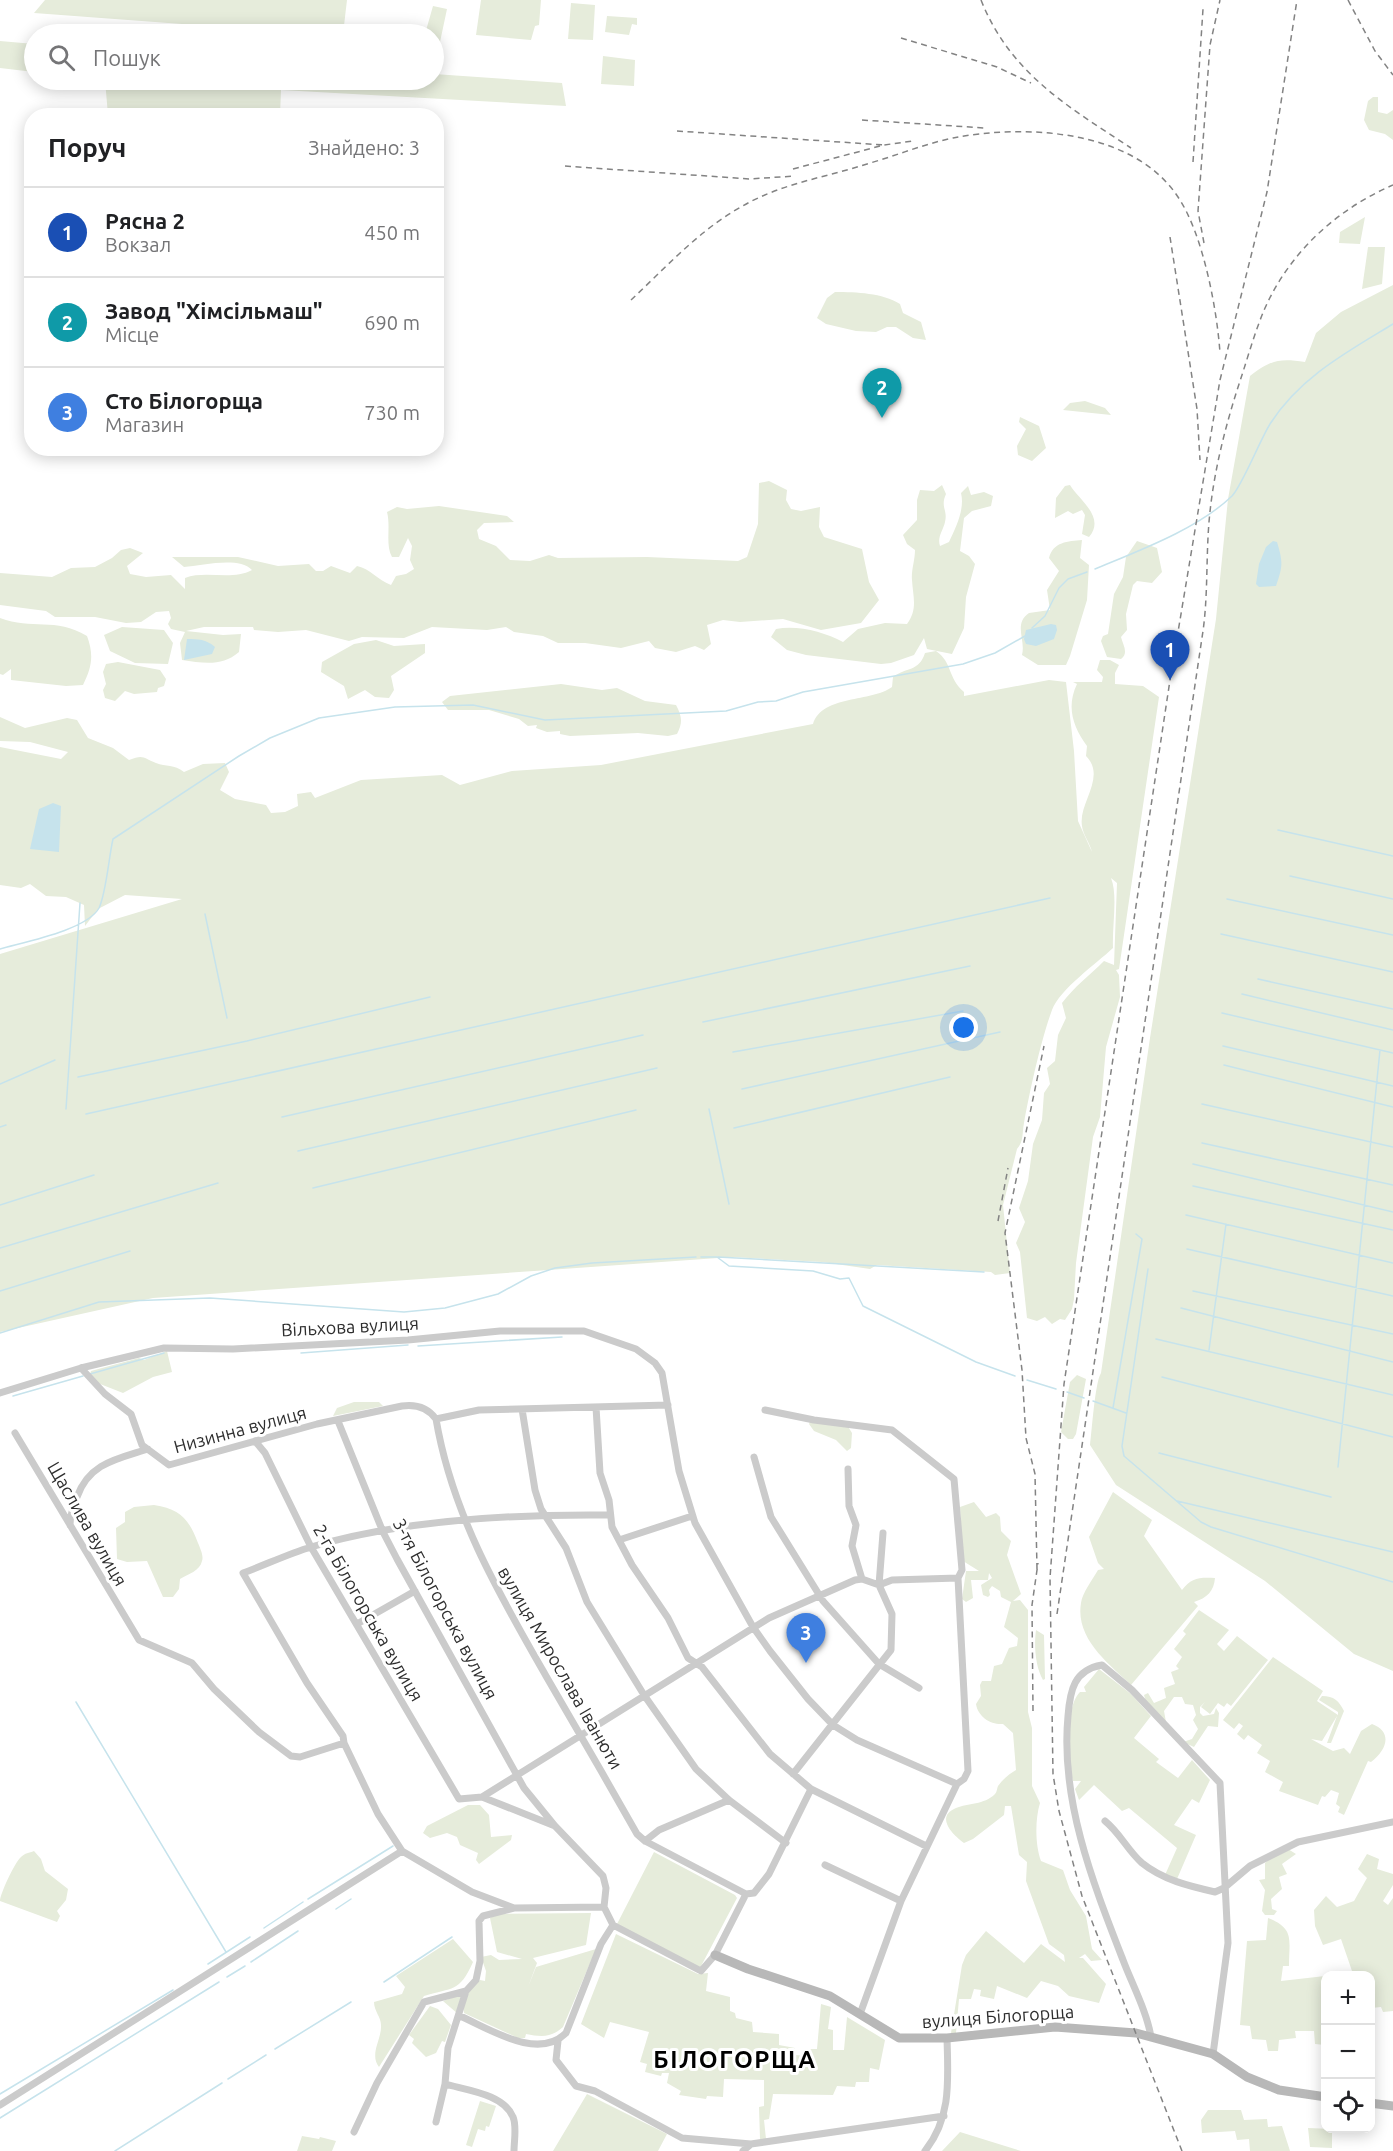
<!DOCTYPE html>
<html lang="uk">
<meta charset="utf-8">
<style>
:root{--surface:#fff;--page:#f6f6f6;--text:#202124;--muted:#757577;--line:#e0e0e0;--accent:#eb2a52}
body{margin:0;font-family:Ubuntu,sans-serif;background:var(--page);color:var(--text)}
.controls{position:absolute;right:18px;bottom:18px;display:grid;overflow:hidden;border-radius:12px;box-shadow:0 3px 15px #0003}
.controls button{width:54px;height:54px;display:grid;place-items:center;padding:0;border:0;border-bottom:2px solid var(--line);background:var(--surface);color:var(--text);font:30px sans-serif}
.you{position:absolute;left:964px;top:1028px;width:21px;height:21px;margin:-15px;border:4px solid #fff;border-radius:50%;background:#1a73e8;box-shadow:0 0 0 9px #1a73e833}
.badge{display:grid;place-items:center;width:39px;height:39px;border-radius:50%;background:var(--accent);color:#fff;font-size:20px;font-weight:700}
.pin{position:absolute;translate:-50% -50px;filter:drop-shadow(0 2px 3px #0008)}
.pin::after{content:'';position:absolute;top:32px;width:21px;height:18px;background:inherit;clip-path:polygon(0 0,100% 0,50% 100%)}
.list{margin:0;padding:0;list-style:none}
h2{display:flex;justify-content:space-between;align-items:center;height:78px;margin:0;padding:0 24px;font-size:26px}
h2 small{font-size:20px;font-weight:400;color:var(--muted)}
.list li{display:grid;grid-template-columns:39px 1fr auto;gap:18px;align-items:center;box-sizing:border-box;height:90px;padding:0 24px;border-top:2px solid var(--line)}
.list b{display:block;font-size:22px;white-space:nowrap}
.list p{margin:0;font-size:20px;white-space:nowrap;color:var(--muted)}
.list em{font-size:20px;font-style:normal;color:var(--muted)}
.icon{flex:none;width:33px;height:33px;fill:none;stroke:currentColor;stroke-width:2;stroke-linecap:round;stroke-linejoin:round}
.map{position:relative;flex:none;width:1393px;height:2151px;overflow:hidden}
.search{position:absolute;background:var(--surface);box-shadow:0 3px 15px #0003;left:24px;top:24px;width:420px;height:66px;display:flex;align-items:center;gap:15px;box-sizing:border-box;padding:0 21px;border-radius:33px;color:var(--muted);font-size:22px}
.panel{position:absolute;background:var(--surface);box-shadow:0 3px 15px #0003;left:24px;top:108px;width:420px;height:348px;border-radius:24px}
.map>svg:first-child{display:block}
</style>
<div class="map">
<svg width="1393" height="2151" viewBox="0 0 1393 2151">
<rect width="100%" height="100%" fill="#fff"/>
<path fill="#e6ecdb" d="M45,0H347L343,34H315L34,13Z
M481,0H541L539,25L535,26L531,40L476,35Z
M571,3L595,5L593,40L568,39Z
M433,6L447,9L440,42L434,40V34H425Z
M607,16L637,18V25L632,24L629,35L605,32Z
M0,41L34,44V72L0,68Z
M603,56L635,60L634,86L601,84Z
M434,74L562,83L566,106L281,90L280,115H108L105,80H434Z
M1373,97H1378V112L1387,114L1393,110V140L1385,134L1369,130L1364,120L1368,101Z
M1365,217L1360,244L1339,243L1340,232Z
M1368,247H1385L1382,284L1362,289Z
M1393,285V1671L1354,1654L1265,1581L1116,1485L1090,1445C1092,1430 1095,1382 1101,1373L1150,1038L1216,619L1228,499L1250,376C1271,360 1279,358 1305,362L1316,333L1341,312Z
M835,292C857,292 882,293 900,304L903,313L921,322L926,340L913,338L896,327H887L876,332L856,331L826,324L817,318L827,298Z
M1085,401L1105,408L1111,415L1063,410L1070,403Z
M1020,417L1039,426L1046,448L1032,461L1018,455L1017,446L1026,429L1019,422Z
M769,481L787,490L786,500L791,509L801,511L820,507L819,527L824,537L862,549L869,582L879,600L861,623L821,630L783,619L740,622L723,620L707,625L711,644L704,650L695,646L676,652L655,648L649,641L621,648L585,643H558L543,636L514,632L506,627L487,630L432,627L404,638L362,637L349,641L306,630L278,632L254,630L253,627H204L186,631L223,635L241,634L239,652C222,667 203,663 182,660L180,643L185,632L171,629L168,624L171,618L169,611L156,612L141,622L126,623L95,617H55L46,611L0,605V573L52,577L71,568L95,567L112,558L121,550L130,548L143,553L127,566L130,574L146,577L171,575L185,589V578C206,570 232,581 252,570C238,556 202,566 184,567L172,557H238L278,566L309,564L316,571H323L331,566L350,573L357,566C371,569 377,580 391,585L396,576L406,574L414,569L410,560L412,546L408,538L399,557H392C385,544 391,527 387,512L397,507L407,509L439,506L507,516L514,522L484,523L477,530L479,539L496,546L510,560L530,561L549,555L558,558L647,557L738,561L747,557L758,524L759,483Z
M942,485L946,494C940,507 948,510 945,522C943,531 937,537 940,546L949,542C956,527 965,509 961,493L968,486L971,495L984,492L993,496L991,506L972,511L964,518L960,551L969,556L975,564L966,597L964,628L952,654L927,649L924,638L914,655L891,663L881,664L806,655L787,650L771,637L776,629C798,625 824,632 843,642L858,629L885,623L907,624C918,609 913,597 912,580C911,571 915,560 915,550L907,544L903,535L917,520V500L920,490L934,491Z
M1070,485C1079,500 1106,517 1089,537L1082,534L1085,515L1082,510L1073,514L1068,511L1055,518L1056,498L1065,486Z
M1082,540L1080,558L1089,565L1087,600L1070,656L1066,665H1038L1022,655C1026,640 1013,624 1029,613L1050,610L1047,590L1059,571L1049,558C1053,542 1068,541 1082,540Z
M1137,541L1157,548L1162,572L1152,583L1137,581L1133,585L1126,614L1127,630L1121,637C1123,645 1129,653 1121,659L1107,657L1101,641L1103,636L1108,634L1114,594L1123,577L1126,557Z
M0,618C32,630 55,617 87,636C94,655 92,667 83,685L66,686L11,680V669L3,675L0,674Z
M122,627L164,630L173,643L168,664L135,663L110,651L104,635Z
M376,640L394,646L425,644V653L391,676L394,690L389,698L375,697L365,690L348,699L344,686L321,672L322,662L354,644Z
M936,651C953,663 947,677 964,692V696L1049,680L1066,682L1074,751L1078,821L1092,852C1090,843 1083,835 1082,826C1078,803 1107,777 1086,756L1087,746C1073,727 1066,707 1077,684L1073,682H1102L1103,677L1097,670L1100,660H1110L1119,665L1115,673V684L1143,686L1159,697L1119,969L1116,970L1119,975L1120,997L1106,1047L1100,1117L1093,1137L1076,1263L1074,1299L1072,1309L1065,1320L1060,1319L1052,1324L1045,1317L1037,1321L1027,1318L1020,1252L1016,1243L1025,1222L1019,1208L1028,1181L1033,1144L1042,1120L1044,1093L1050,1084L1047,1068L1055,1061L1058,1035L1066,1018L1062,1003C1074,987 1090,975 1104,961L1114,965L1117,883L1111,878C1118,895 1112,925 1113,948C1096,964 1060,989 1052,1010C1041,1040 1030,1090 1024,1123C1022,1133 1024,1141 1017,1149L1003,1205L1010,1273L995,1275L991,1272L877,1265L870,1269L822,1262L732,1257L153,1298L0,1332V954L182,899L125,895L98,909L85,926L84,905L66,897L46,896L30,884L21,888L0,885V747L61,759L68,752L30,742L0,741V717L25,728L67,718L77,720L88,738L113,748L129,760C144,754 143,758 156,763C166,767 174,764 184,772L203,764L225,763L229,772L220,790L235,799L266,805L271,813L285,812L298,806L297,794L311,792L315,798L361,780L442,775L460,785L512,771L601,765L813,724C822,695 872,702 892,687L893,677C906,667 919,672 925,653Z
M118,662L160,670L166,679L164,686L158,688L157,692L134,694L125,691L115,701L105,698L103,690L106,684L103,672L106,664Z
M561,684L602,690L617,688L645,701L676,705C682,716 683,723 677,734L668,736L638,733L570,736L560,734V731L547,732L536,728L537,725L528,726L519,719L489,710H448L442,702L450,696Z
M167,1351L172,1372L153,1377L123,1393L95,1382L90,1374L91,1371L139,1358L144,1360Z
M1077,1375L1086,1379L1076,1434L1073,1439H1068L1061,1432L1070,1382Z
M354,1402H379L383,1406L333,1416L337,1408Z
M811,1419L847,1425L852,1433L851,1448L847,1451L836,1440L814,1431L809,1424Z
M1113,1492L1152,1520L1144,1536L1182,1590C1191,1578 1199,1577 1215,1578C1214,1591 1207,1598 1194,1602L1198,1606L1131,1685C1109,1664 1075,1639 1081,1603C1082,1593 1093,1579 1098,1570L1104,1569L1098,1563L1089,1537Z
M974,1502L986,1517L996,1513L1000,1517L1001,1531L1011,1541L1007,1555L1021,1594L1013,1601L1020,1600L1028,1610V1712L1032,1728V1786L1040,1803C1035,1819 1035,1845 1041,1861L1063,1870L1070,1890L1086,1916L1092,1949L1102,1960L1091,1961L1085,1954L1079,1958H1083L1106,1984L1099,2003L1069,1996L1058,1986L1041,1981L1027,1998L997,1986L994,1999L980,1996L981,1990L974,1989L971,1999H959L956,2033H951L962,1965L966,1955L986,1931L1024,1963L1041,1944L1065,1962L1064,1955L1049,1944L1026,1881L1027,1862L1019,1855L1011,1806H1005L1004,1815L973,1839L964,1843C954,1836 934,1817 956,1808C968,1803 984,1805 995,1794C997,1792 997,1788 998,1786C1003,1779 1009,1774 1016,1770L1013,1733L1003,1724C991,1725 978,1717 976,1704L981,1696L980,1685L982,1681H991L994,1666L1002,1664L1009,1648L1017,1646L1018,1638L1004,1627L1011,1602L1001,1597L1000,1591L992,1586L989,1590L990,1595L988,1597L983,1595L981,1585L992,1578L989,1573L988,1580H971L973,1598L966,1602L962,1599L966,1571H979L963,1561L960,1507Z
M154,1505C180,1509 189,1519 198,1543C200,1548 204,1556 202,1561C200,1571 188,1574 180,1579L179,1589L173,1597H163L147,1561L127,1562L117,1559L116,1528L125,1522V1512L134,1507Z
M1199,1610L1229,1630L1217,1644L1224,1651L1237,1636L1268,1660L1231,1706L1227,1703L1224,1707L1218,1703L1210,1714L1201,1707L1205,1702L1200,1707V1713L1203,1716L1214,1714L1216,1708L1219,1713L1218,1727L1208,1726L1194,1747L1183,1742L1192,1739L1198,1729L1193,1720L1196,1715L1193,1705L1185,1704L1182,1697H1174L1164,1711L1166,1722L1147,1705L1144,1695L1148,1693L1154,1703L1166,1698L1164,1688L1175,1684L1171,1672L1179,1669L1176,1666L1182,1657L1174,1649L1186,1634L1183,1631Z
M1036,1630L1044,1635L1045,1679L1043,1680C1035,1666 1034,1645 1036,1630Z
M1273,1657L1323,1691L1317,1701L1338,1715V1712L1319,1700L1322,1696C1334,1696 1339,1701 1344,1711L1331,1743H1327L1337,1716L1322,1741L1311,1739L1333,1751L1344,1748L1350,1754L1361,1731L1372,1724C1393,1732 1387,1750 1371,1762L1368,1761L1344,1815L1338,1812L1340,1807L1336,1804L1339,1793L1331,1790L1325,1797L1322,1796L1318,1805L1279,1791L1283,1782L1265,1772L1270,1761L1257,1753L1262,1745L1248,1735L1244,1740L1237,1734L1243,1726L1239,1723L1234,1729L1223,1720Z
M1099,1669L1131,1694L1151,1716L1134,1738L1159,1759L1156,1762L1178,1778L1192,1760L1210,1780L1199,1803L1192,1799L1174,1825L1196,1835L1177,1879L1165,1875L1177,1848L1129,1808L1122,1811L1094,1785L1079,1800L1075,1789L1081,1781H1073C1066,1761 1065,1707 1080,1692H1086L1084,1687Z
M468,1805H480L489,1815L491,1837L512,1835L511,1840L479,1864L476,1860L478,1853L460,1845L457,1837L447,1833L430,1838L423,1833L427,1826Z
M1288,1849L1296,1854L1282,1864L1287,1874L1279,1877L1282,1889L1271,1899L1272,1909L1277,1911L1274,1915H1265L1262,1911L1265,1890L1259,1880L1265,1879V1863L1275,1854Z
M34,1851L41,1859L45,1871L68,1889L66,1900L57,1911L60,1916L57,1922L0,1901C0,1894 15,1862 21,1857C25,1853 29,1853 34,1851Z
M654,1852L735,1895L737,1898L700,1968L617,1924Z
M1367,1854L1379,1859L1377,1869L1393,1874V1885L1383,1901L1388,1905L1393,1898V2011L1383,2012L1381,2007L1371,2008L1370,1976L1329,1975L1352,1971L1341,1939L1323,1945L1315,1926L1314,1910L1326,1896L1337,1907L1354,1901L1367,1878L1358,1869Z
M591,1913L586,1945L533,1958L537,1963L528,1987L536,1967L596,1949L563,2027C551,2038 541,2037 526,2034L525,2038H518L464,2013L463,2002L458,2014L443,2001L466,1993L480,1980L485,1981L486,1971L481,1957L491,1955L499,1960L522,1959L497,1952L490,1918L496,1914Z
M1268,1918C1295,1929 1289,1939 1289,1966H1283L1281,1981L1325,1976V2045L1315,2044L1314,2031H1295L1296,2038L1279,2040L1278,2051H1268L1266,2040L1252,2039L1250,2026L1240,2025L1247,1941L1266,1940Z
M616,1934L698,1974L708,1973L706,1991L730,1997V2011L735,2013L736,2018L752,2022L753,2032L779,2034V2045L795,2048V2055L809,2056L810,2049H817L821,2004L831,2007L828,2029L833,2030V2050H844L847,2017L885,2040L879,2070L870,2068L869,2082H856L855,2087L837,2086L833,2095L773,2094L769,2119L764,2120L766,2139H760L759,2107L764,2106V2080L724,2079L723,2097L707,2096L706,2099L679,2095L681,2091L667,2083L669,2073H662L661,2076L645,2072L647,2064L640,2062L649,2032L610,2022L604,2038L581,2024Z
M453,1939L473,1962C459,1993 453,1987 424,1996L379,2067C369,2054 382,2039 381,2025C381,2017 374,2011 374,2002L402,1994L405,1987L396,1976Z
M430,2006L438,2009L451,2025L445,2042L442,2041L436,2053L426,2057L412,2043L414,2039L409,2035Z
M587,2094L667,2134L658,2151H553Z
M480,2101L496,2106L489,2127L486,2126L485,2131L478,2129L472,2147L466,2145Z
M1208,2110H1241L1244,2120L1267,2119L1268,2127L1282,2126L1290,2151H1250L1249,2139L1237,2140L1235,2131L1202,2133L1201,2120Z
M1308,2128L1332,2129V2148L1310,2147Z
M960,2132L1021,2151H1022H942Z
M302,2136L319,2139L320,2137L336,2141L332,2151H297Z"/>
<path fill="#c6e3ec" d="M1273,541L1277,542C1283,562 1283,566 1276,586L1259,587L1256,584L1259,564L1266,547Z
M1051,624L1056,625L1057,630L1054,639L1036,646L1026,644L1024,639L1026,630Z
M187,639C198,639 206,639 215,647L212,654L184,660Z
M53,803L61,806L59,852L30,849L39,809Z"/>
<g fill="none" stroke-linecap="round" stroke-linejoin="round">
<path stroke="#c6e3ec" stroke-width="1.5" d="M1095,569C1138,551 1198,529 1232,496C1242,486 1260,440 1270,424C1300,377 1347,352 1393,324
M1032,628L1045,616L1059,588L1068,579L1087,572
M1278,830L1393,856
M1290,876L1393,899
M1227,899L1393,935
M205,914L227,1018
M1221,934L1393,972
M0,949C24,942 87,930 99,908C106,894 109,856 113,839L239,756L270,738L319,718L395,707L473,705L545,720L726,711L758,702L776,701L803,692L963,664L995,653L1025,636
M1258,979L1393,1009
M1242,994L1393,1030
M1222,1013L1393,1053
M703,1022L970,966
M1223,1046L1393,1086
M733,1052L963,1011
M1224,1065L1393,1107
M78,1077L247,1041L430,997
M0,1084L55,1060
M742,1089L1000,1032
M1202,1104L1393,1147
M66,1109L80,903
M709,1109L729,1204
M86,1114L1050,898
M282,1117L643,1035
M0,1127L6,1125
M734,1128L950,1077
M1202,1143L1393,1185
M298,1151L657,1068
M1193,1164L1393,1212
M1193,1186L1393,1230
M313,1188L636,1110
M0,1205L94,1175
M1186,1215L1393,1263
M0,1248L218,1183
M1187,1249L1393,1296
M701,1257H717L729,1266L813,1271L840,1279L849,1278L863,1306L976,1362L1015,1376
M718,1257L984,1272
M1148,1269L1122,1446L1124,1456L1201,1522L1211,1527L1393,1582
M0,1291L130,1251
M1193,1291L1393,1334
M1181,1308L1393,1362
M0,1333L99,1302L210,1298L404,1312L445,1308L498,1294L531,1276L555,1268L592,1263L696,1257
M1156,1339L1393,1395
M418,1346L562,1337
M1209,1350L1226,1224
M301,1353L408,1345
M90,1374L164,1353
M1162,1377L1393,1437
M1027,1380L1056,1389
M1067,1392L1084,1398
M13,1396L83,1376
M1093,1401L1126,1413
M1113,1408L1142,1239L1136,1234
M1159,1453L1331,1497
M1338,1467L1380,1050
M1177,1501L1393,1552
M76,1702L226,1952
M308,1899L393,1846
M336,1909L351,1899
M264,1928L303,1902
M251,1962L298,1931
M208,1964L250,1937
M227,1977L245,1966
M384,1982L452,1937
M275,2049L351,2002
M228,2079L266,2055
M0,2094L173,1990
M0,2118L219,1982
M115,2151L222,2083"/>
<path stroke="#cbcbcb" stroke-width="7" d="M81,1368L105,1394L131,1414L142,1445L169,1465L317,1424L402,1406C416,1404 428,1408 436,1419C452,1514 499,1594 546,1676C577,1729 607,1781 637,1834L645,1841L746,1894
M0,1393L81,1368L164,1348L233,1349L408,1340L500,1331H584L636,1349L655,1363L662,1373L679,1471L695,1523L753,1627L770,1651L808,1699L833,1725L857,1740L957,1784
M596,1407L600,1473L609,1500L612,1527L632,1565L668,1618L688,1658L702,1667L770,1754L811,1789L926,1846
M522,1409L535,1490L541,1509L566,1548L587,1602L644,1695L696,1769L729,1800L786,1843
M765,1410L814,1420L892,1430L954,1479L962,1570L958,1578
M436,1419L479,1410L668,1405
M338,1421L383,1532L397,1559L524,1788L555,1826
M15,1433L139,1640L192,1663L214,1689L259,1732L291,1756L300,1757L344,1743
M255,1441L265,1453L311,1547L459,1799L482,1797L769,1618L855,1580L862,1579L879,1585
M754,1457L771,1517L823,1601L879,1664L919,1688
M848,1469L849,1506L856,1525L852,1546L862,1579
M610,1515C516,1514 402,1520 311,1547C288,1554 265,1565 243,1573L307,1683L343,1736L344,1743L378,1814L402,1851L472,1892L514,1908L604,1907L613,1925L701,1971L715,1955L746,1894L754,1893L769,1874L811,1789
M70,1525C70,1515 73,1507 77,1497C89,1463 117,1459 148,1449
M619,1540L692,1516
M357,1624L415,1591
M793,1774L891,1650L892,1614L879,1585L883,1533
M482,1797L555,1826L603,1876L606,1888L604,1907
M1105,1821C1120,1833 1128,1851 1142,1863C1163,1880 1189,1886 1215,1892L1224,1888L1250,1866L1298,1842L1393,1822
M645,1841L659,1830L729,1800
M825,1865L901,1901
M860,2014L901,1901L957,1784L964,1779L968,1771L958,1578L892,1580L879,1585
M460,2016C490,2029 538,2061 566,2033L601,1944L613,1925
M1151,2037C1147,2012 1132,1984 1123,1960C1093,1883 1060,1800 1068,1716C1070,1690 1074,1670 1102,1665L1132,1690L1220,1783L1228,1943L1213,2054
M558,2041L556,2060L576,2086L595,2091L682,2138L751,2144
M0,2105L402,1851
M436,2122L445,2084
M354,2132L377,2083L424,2002L466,1991
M514,2151C514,2141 517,2126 513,2117C504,2094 466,2090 445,2084L448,2048L466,1991L476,1980L480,1961L479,1921L483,1916L514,1908
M743,2151L751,2144L944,2116
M925,2151C952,2117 948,2079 947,2038"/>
<path stroke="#b8b8b8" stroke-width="9" d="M715,1955L748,1969L830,1996L899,2038H947L1055,2027L1136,2033L1213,2054L1247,2077L1279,2090L1326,2097
M1370,2103L1393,2106"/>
<path stroke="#838383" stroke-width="1.5" stroke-dasharray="6 4.5" stroke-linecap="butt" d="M981,0C1010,73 1067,106 1131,148
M1348,0L1375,51L1393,75
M901,38L997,67L1031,83
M862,120L985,128
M677,131L884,145
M1193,162L1203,9
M565,166L749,179L795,176
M793,169L884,145L913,141
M1170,237L1197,409L1200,460
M1204,243L1198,211L1210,45L1220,0
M631,300C663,270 696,234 734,211C779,183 821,179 870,163C898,155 924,144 953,138C1025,124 1133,129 1178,197C1203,234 1217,309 1220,353
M998,1221L1008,1168
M1037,1569L1035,1474L1026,1438L1022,1370L1005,1233L1044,1046
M1057,1614L1203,631C1208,595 1206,559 1209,522C1213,474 1225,427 1240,381C1248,357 1255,331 1265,308C1290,252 1337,209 1393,185
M1033,1711L1032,1605L1038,1563
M1182,2151L1082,1896L1059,1811L1053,1774L1050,1578L1064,1384L1170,680L1220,380L1267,192L1297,0"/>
</g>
<g text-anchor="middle" stroke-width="6" stroke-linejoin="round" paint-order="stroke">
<g font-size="18" fill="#2e2e2e" stroke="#fff">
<text transform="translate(350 1327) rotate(-3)" y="6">Вільхова вулиця</text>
<text transform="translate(240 1430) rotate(-15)" y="6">Низинна вулиця</text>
<text transform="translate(87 1524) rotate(60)" y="6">Щаслива вулиця</text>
<text transform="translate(445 1609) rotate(62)" y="6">3-тя Білогорська вулиця</text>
<text transform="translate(368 1613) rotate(60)" y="6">2-га Білогорська вулиця</text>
<text transform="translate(560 1668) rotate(60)" y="6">вулиця Мирослава Іванюти</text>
<text transform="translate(998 2017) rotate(-4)" y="6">вулиця Білогорща</text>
</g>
<g font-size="24" font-weight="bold" letter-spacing="1.5" fill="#000" stroke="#fff">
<text x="735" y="2068">БІЛОГОРЩА</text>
</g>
</g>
</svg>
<div class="controls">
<button>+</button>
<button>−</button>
<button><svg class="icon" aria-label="locate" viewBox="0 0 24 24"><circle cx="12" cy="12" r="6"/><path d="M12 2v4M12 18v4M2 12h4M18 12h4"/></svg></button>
</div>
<div class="you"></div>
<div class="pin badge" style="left:1170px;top:680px;background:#1a4fb4">1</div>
<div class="pin badge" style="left:882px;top:418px;background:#0f9aa8">2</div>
<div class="pin badge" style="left:806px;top:1663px;background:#3f7fe0">3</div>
<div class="search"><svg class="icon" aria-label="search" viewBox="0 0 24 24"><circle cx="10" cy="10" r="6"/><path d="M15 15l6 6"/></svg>Пошук</div>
<section class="panel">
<h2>Поруч<small>Знайдено: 3</small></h2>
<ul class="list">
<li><span class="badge" style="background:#1a4fb4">1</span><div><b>Рясна 2</b><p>Вокзал</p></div><em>450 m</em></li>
<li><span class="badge" style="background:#0f9aa8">2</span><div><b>Завод &quot;Хімсільмаш&quot;</b><p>Місце</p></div><em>690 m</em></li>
<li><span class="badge" style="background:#3f7fe0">3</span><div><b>Сто Білогорща</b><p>Магазин</p></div><em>730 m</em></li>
</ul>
</section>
</div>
